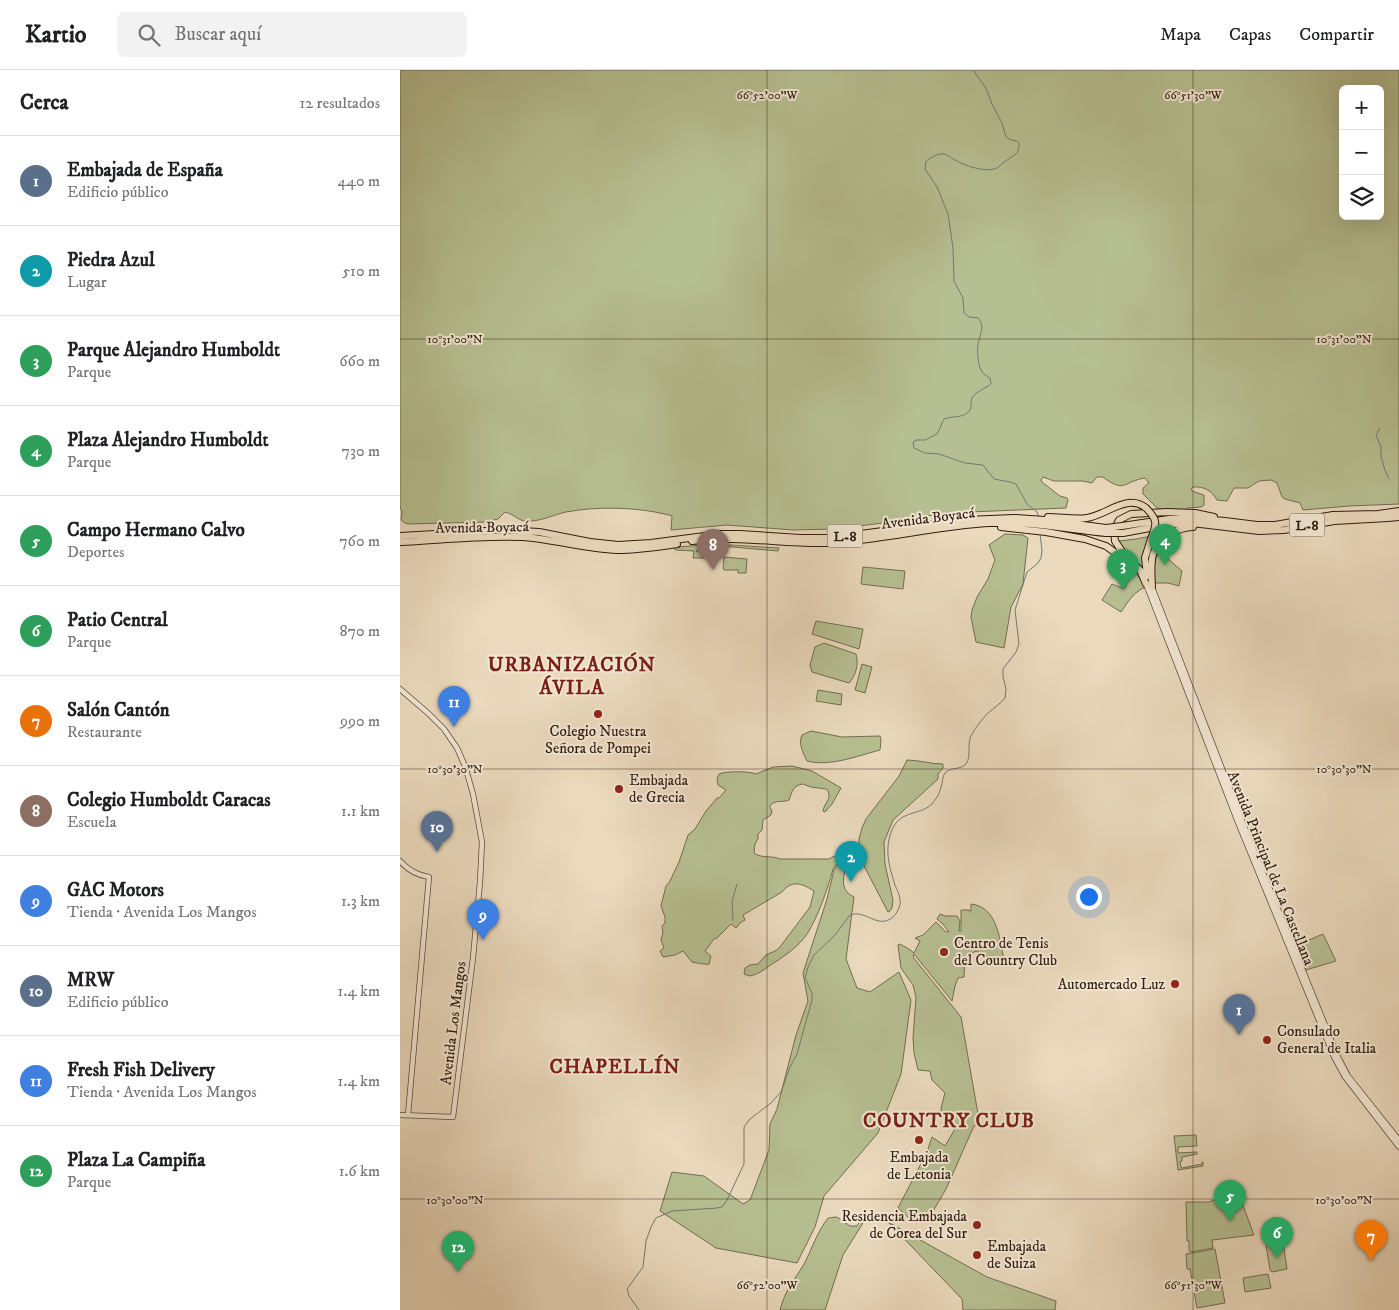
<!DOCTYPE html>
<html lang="es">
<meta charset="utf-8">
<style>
:root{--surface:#fff;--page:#f2f2f2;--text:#202124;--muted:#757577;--line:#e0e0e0;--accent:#8f2418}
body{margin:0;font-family:"IM FELL DW Pica",serif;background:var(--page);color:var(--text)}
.controls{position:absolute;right:15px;top:15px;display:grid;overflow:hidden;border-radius:8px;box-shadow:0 5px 20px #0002}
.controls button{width:45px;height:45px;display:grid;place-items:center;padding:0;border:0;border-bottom:1px solid var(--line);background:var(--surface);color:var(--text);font:25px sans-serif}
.you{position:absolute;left:688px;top:826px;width:18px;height:18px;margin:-12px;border:4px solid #fff;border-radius:50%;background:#1a73e8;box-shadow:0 0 0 8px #1a73e833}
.badge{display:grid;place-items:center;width:32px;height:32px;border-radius:50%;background:var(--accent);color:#fff;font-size:16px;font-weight:700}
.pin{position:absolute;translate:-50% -41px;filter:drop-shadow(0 1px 2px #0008)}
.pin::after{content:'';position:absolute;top:26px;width:18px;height:15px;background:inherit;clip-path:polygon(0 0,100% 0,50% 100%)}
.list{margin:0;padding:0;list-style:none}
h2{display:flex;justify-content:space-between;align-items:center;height:65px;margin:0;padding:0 20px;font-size:21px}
h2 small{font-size:16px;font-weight:400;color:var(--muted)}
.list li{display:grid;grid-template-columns:32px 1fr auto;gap:15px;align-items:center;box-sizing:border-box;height:90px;padding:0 20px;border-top:1px solid var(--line)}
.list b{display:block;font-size:19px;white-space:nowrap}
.list p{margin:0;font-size:16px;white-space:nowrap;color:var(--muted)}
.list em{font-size:16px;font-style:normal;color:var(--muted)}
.icon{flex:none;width:28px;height:28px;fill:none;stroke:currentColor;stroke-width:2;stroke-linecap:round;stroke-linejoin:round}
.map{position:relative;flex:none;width:999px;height:1240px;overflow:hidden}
header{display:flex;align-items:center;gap:30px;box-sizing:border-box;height:70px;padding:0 25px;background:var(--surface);border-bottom:1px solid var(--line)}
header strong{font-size:24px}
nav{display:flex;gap:28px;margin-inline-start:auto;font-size:18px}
.search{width:350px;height:45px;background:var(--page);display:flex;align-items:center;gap:12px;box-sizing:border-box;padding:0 18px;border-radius:8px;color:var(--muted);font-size:19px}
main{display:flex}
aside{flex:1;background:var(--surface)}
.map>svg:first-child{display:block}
</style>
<header>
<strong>Kartio</strong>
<div class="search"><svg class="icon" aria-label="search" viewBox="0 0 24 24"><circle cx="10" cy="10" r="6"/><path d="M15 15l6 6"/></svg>Buscar aquí</div>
<nav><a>Mapa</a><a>Capas</a><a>Compartir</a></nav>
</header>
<main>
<aside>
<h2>Cerca<small>12 resultados</small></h2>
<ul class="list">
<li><span class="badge" style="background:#5c6f8a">1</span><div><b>Embajada de España</b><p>Edificio público</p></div><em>440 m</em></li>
<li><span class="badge" style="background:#0f9aa8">2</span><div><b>Piedra Azul</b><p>Lugar</p></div><em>510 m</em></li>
<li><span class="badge" style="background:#2e9e5b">3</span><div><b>Parque Alejandro Humboldt</b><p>Parque</p></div><em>660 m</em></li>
<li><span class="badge" style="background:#2e9e5b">4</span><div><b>Plaza Alejandro Humboldt</b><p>Parque</p></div><em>730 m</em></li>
<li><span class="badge" style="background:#2e9e5b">5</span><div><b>Campo Hermano Calvo</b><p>Deportes</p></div><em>760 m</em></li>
<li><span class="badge" style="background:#2e9e5b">6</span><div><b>Patio Central</b><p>Parque</p></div><em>870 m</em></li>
<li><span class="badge" style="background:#e8710a">7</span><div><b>Salón Cantón</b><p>Restaurante</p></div><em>990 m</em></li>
<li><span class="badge" style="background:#8d6e63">8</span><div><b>Colegio Humboldt Caracas</b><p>Escuela</p></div><em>1.1 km</em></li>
<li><span class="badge" style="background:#3f7fe0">9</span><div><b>GAC Motors</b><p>Tienda · Avenida Los Mangos</p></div><em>1.3 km</em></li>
<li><span class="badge" style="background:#5c6f8a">10</span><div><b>MRW</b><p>Edificio público</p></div><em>1.4 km</em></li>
<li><span class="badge" style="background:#3f7fe0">11</span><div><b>Fresh Fish Delivery</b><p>Tienda · Avenida Los Mangos</p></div><em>1.4 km</em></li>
<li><span class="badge" style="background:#2e9e5b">12</span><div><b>Plaza La Campiña</b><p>Parque</p></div><em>1.6 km</em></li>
</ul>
</aside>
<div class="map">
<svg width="999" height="1240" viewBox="0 0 999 1240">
<rect width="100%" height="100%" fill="#ead9bc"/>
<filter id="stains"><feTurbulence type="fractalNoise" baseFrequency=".004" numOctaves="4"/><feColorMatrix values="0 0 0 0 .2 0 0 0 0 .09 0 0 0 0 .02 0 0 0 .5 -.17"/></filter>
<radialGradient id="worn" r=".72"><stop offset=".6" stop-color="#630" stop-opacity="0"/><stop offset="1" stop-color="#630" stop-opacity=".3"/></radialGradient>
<path fill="#b6bf91" stroke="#736d50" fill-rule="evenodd" d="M0,0H999V434L949,436L903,440L900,433L885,429L882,427L877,413L871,410L859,411L848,418H834L827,431L817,430C812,421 804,416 793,417L791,419L792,421L804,425V435L801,437L787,438L782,444L757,438L743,424V418L749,413L745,408C724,411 725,424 703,407H697L692,413L683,411H654L643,407L641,410L642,412L660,426L667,428L668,430L666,438L546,443L483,453L434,459L393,460L327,455L271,460L272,446L269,445C238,437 198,436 166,442C152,445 141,452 125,451C117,450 114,444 105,442L98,449L86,452L8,454L5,453L1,450L2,442L0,437ZM943,19H980V146H943Z
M605,464L623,465L628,468L623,514L611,537L604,578L576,572L571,547L572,540L577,527L588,509L595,490L589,475Z
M752,466L745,503L726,483L719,471L736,469Z
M315,474L379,478L378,481L321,476L317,480L296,481L305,482L304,488H293L294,481L276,480L273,478L277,477Z
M759,481L782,501L779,516L768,513H754C752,503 754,490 759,481Z
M324,487L347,489L346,503H338V500H324L323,498Z
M463,497L505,501L503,519L461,514Z
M734,501L746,517C734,521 728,532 721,542L702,530L712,514L724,519Z
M416,551L463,559L459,579L412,564Z
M424,573L456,584C459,593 456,606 449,613L412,602L410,595L415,577Z
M462,594L472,597L465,623L455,620Z
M418,620L442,624L441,635L416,631Z
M411,661L442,667L480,666L481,670L480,680C457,686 430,697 407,691C403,683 398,673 402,665Z
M507,690C519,690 530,694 543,694V698L538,704V709L493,750L484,772L485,794L493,830L492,838L490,841L488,842L462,792L459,781V769L462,758L466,749L499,706Z
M392,696L412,701L441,718L432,734L425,742L423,741C424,733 432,729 428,721L426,719L411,717L403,714C393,715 392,722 389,730C382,733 375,729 370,736V738L372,740L371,745L363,750L362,760L358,764V769L355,774L354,783C363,789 371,785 380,789H429C436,784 443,785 451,783L454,785L453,790L437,794L433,799C428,818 418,847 407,864C399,876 385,886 372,894C365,899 358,905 349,906L344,904L345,898L350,895L358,894L366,885L377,880L380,877L410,837L414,821C403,814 392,809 382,822L343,845L345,850L340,853L336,858L331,854L317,868L314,869L305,881L311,886L309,894C306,895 297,893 292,892L283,881L275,885L263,887L260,881L264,878L261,870L263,862L262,856L265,853V847L261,836L266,816L270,811L279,792L288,765L295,759L306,741L317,728H319L326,720L318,715L317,709L319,704C325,701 350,701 356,704L373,697Z
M447,792C445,801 440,814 447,822C449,824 452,826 454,827L446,889L457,918L470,922L499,902L511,930L501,1004L478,1063L424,1126L415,1157L397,1193L316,1178L260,1141L272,1102L304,1106L343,1134L350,1130L369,1080L370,1054L377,1039L396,965L408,931L403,903L427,829L434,800L438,795Z
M571,834C599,837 600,873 605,895L576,881L565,887L564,907L558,908L555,916L552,931L514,884L513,887L561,947L580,1055L574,1056L546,1119L528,1150L509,1148L498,1138L527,1082L532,1067L545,1076L555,1059C538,1042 539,1046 545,1023L532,1010L530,1001L518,1000L514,983L513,968L516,927L513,915L501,898L498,875L500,874L509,879L514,883L520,871L515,868L523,865L536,852L546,862H549L543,854L537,849L540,844L545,846H557L560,851L559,861H561V840H569V841H571Z
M923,864L936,891L906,900L897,875Z
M796,1065L797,1076L778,1077V1083L797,1082V1084L782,1087V1091L780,1092L781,1097L782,1098L802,1094V1092H803V1096L778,1100L774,1066Z
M838,1122L854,1165L812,1170L813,1178L791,1182L789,1181V1171H787L786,1132H809Z
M437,1147L450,1156H457L460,1151L463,1153L443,1185L425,1240H380C385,1220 394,1211 404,1194C412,1179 417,1162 428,1148Z
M488,1152L587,1207L656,1231L655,1240H563L562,1229Z
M883,1172L887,1199L872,1202L870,1200L866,1175Z
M815,1179L825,1233L797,1238L790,1199H787L786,1184Z
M868,1204L871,1218L845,1222L843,1208Z"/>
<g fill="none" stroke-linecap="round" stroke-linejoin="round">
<path stroke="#707a75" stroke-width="1" d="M573,0L586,18L592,34L602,53L606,67L611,70L617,71L619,73C620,83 614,86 607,90C602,93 599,98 594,99C586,102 565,96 557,91C552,89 549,85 544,84C537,83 531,88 526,91L525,99L537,117L548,144L553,178L554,211L563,228L564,243L569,247L578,248C586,256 579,266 578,275C577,282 578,294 581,300C583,304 587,306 590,308L591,314C585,319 576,321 572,328C570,334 573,339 567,343C561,348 551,346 544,349L537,364L525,370H517L513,372L514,378L525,383L539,384L565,393L583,395L594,409L610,412L616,414L627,434L637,442L639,448
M980,358L976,365L981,377V387L985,400L989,409
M333,850L332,831L337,814
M239,1240L229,1226L227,1219L243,1197L246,1171L251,1157L256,1148L272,1141L317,1138L322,1137L327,1130L344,1094V1057L350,1049L371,1033L381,1022L390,997L397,984L412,930V923L405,908L408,897L414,885L435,865L450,845C466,839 478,860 493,847C497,843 501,836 500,830C500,825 497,820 495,815C489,796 484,779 492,760C500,740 519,746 532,734C536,729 540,723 541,717C543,713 542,706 545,703C550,697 561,700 566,694C572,686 566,673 572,664C576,657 582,649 588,643C594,638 600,634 605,628L606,619L603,607V599L616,582L619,574L615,540L627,502L637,494L641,488L642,480L640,464"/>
<g stroke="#5e4a3a" stroke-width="6">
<path id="minor" d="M746,514L837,750L934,987L945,1007L999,1077
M752,517L841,748L938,987L948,1006L999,1070
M0,619L29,644L44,659L57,678L65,696L73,724L82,772L80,812L73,888L53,1047L0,1045
M0,791C8,800 16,805 29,807L8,1045"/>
</g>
<g stroke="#301b0e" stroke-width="8">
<path id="highway" d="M648,447C661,447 675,450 687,448C707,445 727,423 746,438
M722,456L769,449L790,448L825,451L857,455H875L933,445L978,444L999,441
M601,457L646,462L685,469L706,476L724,489
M723,463L766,455L792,453L859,461L884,460L934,451L988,448L999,447
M0,466L103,460L139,462L190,472L218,475L251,473L320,464H340L400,468H430L566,450L614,448L645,450L706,458
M292,471C337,465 381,474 425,473C480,471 534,456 588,453C628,451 667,459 706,463
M0,472C41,470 81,465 122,467C154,469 185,479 217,480C237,480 257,477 277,474
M747,506L745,488L751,469
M746,514L740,500L723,483L715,471L714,460L719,450L731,444L767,442L795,443L814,447
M752,517C751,494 748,478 770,464C777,460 784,457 793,457"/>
</g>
<use href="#minor" stroke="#f1e6d3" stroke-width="4.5"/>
<use href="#highway" stroke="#ead9bc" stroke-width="6"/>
<g stroke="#301b0e" stroke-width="8" stroke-linecap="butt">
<path id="highway-bridge" d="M746,438C758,450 757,454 751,469
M706,458L722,456
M706,463H723"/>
</g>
<use href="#highway-bridge" stroke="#ead9bc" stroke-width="6"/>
</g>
<path fill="none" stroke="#301b0e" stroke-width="1" stroke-opacity="0.45" d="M367,0V1240M793,0V1240M0,269H999M0,699H999M0,1129H999"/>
<g fill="#8f2418" stroke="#f1e6d3" stroke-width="2">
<circle cx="198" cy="644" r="5"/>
<circle cx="219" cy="719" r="5"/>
<circle cx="544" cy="882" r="5"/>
<circle cx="775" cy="914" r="5"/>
<circle cx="867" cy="970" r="5"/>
<circle cx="519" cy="1070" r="5"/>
<circle cx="577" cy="1155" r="5"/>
<circle cx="577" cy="1185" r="5"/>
</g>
<g text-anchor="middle" stroke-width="4" stroke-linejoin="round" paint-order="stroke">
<g fill="#f1e6d3" stroke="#6a5849" stroke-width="1">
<rect x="889.5" y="443.5" width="35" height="23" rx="4"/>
<rect x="427.5" y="454.5" width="35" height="23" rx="4"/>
</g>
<g font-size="14" font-weight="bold" fill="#301b0e">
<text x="907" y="460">L-8</text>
<text x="445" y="471">L-8</text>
</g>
<g font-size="15" fill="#301b0e" stroke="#f1e6d3">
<text transform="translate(528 448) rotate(-7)" y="5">Avenida Boyacá</text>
<text transform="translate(82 457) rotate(-1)" y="5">Avenida Boyacá</text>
<text transform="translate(871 798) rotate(68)" y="5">Avenida Principal de La Castellana</text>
<text transform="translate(53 953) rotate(-83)" y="5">Avenida Los Mangos</text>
</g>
<g font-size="15" fill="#301b0e" stroke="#f1e6d3" text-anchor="start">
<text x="198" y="666" text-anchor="middle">Colegio Nuestra<tspan x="198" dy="17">Señora de Pompei</tspan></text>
<text x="229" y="715">Embajada<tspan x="229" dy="17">de Grecia</tspan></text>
<text x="554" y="878">Centro de Tenis<tspan x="554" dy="17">del Country Club</tspan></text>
<text x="765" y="919" text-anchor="end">Automercado Luz</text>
<text x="877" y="966">Consulado<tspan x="877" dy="17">General de Italia</tspan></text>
<text x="519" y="1092" text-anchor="middle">Embajada<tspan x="519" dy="17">de Letonia</tspan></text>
<text x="567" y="1151" text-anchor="end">Residencia Embajada<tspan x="567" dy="17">de Corea del Sur</tspan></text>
<text x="587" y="1181">Embajada<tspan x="587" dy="17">de Suiza</tspan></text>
</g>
<g font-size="20" font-weight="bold" letter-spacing="1" fill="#7a1f14" stroke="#f1e6d3">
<text x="172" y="601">URBANIZACIÓN<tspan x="172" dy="23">ÁVILA</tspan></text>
<text x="215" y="1003">CHAPELLÍN</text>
<text x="549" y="1057">COUNTRY CLUB</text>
</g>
</g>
<g font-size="12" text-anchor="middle" fill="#301b0e" stroke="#f1e6d3" stroke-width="4" stroke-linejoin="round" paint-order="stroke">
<text x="367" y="29">66°52'00"W</text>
<text x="793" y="29">66°51'30"W</text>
<text x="55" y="273">10°31'00"N</text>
<text x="944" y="273">10°31'00"N</text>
<text x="55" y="703">10°30'30"N</text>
<text x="944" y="703">10°30'30"N</text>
<text x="55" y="1134">10°30'00"N</text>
<text x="944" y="1134">10°30'00"N</text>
<text x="367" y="1219">66°52'00"W</text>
<text x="793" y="1219">66°51'30"W</text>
</g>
<rect width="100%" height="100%" filter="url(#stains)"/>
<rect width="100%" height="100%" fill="url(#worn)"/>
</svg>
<div class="controls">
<button>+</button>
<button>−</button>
<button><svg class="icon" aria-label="layers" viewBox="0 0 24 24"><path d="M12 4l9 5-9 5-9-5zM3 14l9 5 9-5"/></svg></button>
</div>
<div class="you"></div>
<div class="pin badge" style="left:839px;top:965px;background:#5c6f8a">1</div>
<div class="pin badge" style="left:451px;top:812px;background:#0f9aa8">2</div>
<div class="pin badge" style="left:723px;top:520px;background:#2e9e5b">3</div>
<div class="pin badge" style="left:765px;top:495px;background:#2e9e5b">4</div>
<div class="pin badge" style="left:830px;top:1151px;background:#2e9e5b">5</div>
<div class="pin badge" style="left:877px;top:1188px;background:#2e9e5b">6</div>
<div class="pin badge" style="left:971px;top:1191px;background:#e8710a">7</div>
<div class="pin badge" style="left:313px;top:500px;background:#8d6e63">8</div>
<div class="pin badge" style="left:83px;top:870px;background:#3f7fe0">9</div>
<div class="pin badge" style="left:37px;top:782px;background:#5c6f8a">10</div>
<div class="pin badge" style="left:54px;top:657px;background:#3f7fe0">11</div>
<div class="pin badge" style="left:58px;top:1202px;background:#2e9e5b">12</div>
</div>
</main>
